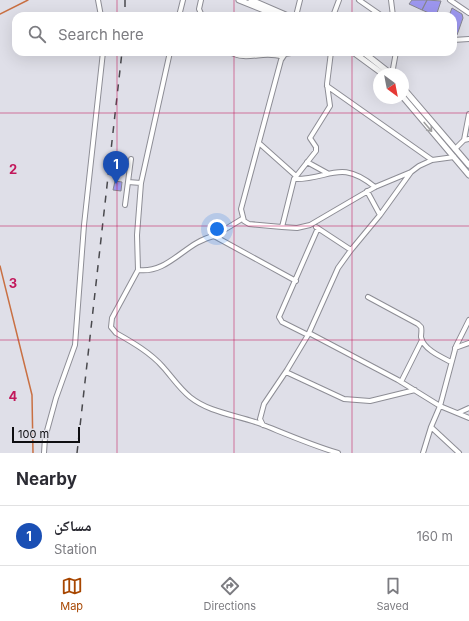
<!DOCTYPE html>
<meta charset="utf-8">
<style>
:root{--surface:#fff;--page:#f7f7f7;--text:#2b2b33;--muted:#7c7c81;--line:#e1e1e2;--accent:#a74600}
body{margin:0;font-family:Inter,"Noto Naskh Arabic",sans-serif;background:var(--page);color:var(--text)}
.compass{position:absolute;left:373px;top:68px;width:36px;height:36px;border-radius:50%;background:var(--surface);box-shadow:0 4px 16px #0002;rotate:148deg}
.scale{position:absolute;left:12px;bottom:10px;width:68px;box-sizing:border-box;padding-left:4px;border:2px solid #0e0e11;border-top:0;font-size:11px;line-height:14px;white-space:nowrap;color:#0e0e11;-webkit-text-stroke:3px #dfdfe8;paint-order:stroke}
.you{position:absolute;left:217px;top:229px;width:14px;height:14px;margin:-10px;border:3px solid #fff;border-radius:50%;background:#1a73e8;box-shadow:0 0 0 6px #1a73e833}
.badge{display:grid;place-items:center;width:26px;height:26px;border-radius:50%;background:var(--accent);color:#fff;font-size:13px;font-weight:700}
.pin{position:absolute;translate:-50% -33px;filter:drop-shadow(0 1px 2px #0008)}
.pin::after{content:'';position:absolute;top:21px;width:14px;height:12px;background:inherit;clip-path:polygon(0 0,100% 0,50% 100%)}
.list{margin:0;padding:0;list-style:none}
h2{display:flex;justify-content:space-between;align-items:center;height:52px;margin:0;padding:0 16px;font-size:17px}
h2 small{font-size:13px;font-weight:400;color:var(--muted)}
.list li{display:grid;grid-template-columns:26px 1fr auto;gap:12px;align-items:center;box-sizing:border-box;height:60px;padding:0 16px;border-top:1px solid var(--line)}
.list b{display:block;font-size:15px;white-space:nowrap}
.list p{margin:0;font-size:13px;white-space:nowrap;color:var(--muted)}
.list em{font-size:13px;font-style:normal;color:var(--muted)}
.icon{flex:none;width:22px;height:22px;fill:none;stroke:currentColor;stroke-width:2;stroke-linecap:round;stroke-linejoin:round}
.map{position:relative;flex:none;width:469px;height:453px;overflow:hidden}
.search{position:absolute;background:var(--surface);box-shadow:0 4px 16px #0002;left:12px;right:12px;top:12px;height:44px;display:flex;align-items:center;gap:10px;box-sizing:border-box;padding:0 14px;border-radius:12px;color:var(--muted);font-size:15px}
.sheet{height:112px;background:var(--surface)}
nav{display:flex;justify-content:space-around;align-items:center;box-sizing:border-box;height:56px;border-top:1px solid var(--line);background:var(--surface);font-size:11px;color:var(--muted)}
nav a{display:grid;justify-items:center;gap:2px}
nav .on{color:var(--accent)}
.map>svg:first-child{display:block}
</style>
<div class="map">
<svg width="469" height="453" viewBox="0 0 469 453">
<rect width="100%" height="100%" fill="#dfdfe8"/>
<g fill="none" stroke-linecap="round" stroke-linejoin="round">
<path stroke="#c97043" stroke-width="1.5" d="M0,14L28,0
M0,266L32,395L33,453"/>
</g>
<path fill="#9c96ee" stroke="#86868e" d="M412,0H427L422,10L409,4Z
M427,0L441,1L436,16L422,10Z
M452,8L462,14L463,18L457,35L454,38L453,16H449Z
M115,181L122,182L121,191L113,190Z"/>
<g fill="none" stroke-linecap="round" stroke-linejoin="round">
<g stroke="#8d8d95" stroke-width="6">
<path id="minor" d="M98,0L101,16
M201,0L199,9L202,16
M359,0L382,16
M391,0L393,16
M450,0L469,13
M179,16L183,0
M296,16L300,0
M333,16L339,0
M453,40L469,39
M170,52L141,183L137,235L138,270L112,318L111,327L116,333C132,342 151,353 163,367C172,377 179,388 190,397C210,413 237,415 261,424C286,434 311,445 338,453
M230,52C246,62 265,50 282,57
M297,52L285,54L281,60L241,209L244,221L249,224L282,227L297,228L310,225L375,187L411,172
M365,53L371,52
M392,74L396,52
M327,86L432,160
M464,140L469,114
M259,143L296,176
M455,149L464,140L469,139
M307,162L327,173
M294,179C330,180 339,158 375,187
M128,182L141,183
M367,191L380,215
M125,205L131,159
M282,227L294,179L316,151V147L310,138L330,106L327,84L331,52
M316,227L351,250
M214,236L242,219
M138,270C169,274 185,242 214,236L296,281
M368,297L418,324L421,327C422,330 421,334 421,337C423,349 441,357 451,362
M309,333L398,380L440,406L469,418
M308,335L282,322L279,317L318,228
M455,348L469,343
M286,372L344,399L370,401L415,390
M401,382L422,340
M458,413L469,408
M263,425L260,419L264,404L287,370L308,335L338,268L351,250L380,215L411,172L419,166L432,160L454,157
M431,427L459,453
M44,453L45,438L56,398L75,345L84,225L103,52
M423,453L431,427L440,406L456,346L469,320"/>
</g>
<g stroke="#8d8d95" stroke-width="7">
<path id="tertiary" d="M239,0L279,16
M251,0L288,16
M353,52L383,74
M363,52L391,74
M403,88L469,165
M403,97L469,175"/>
</g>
<use href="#minor" stroke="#fff" stroke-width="4"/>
<use href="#tertiary" stroke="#fff" stroke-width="5"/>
<path stroke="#49494d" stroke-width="1.5" stroke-dasharray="7 7" stroke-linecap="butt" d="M125,0V16
M77,453L122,52"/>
</g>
<defs><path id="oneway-shaft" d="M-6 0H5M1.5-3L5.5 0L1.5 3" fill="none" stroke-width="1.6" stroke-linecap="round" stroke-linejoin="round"/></defs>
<use stroke="#9f9fa0" href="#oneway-shaft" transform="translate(428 127) rotate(50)"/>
<path fill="none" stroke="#c2185b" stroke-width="1" stroke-opacity="0.55" d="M117,0V16M234,0V16M352,0V16M117,52V453M234,52V453M352,52V453M0,113H469M0,226H469M0,340H469"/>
<g font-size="13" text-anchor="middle" font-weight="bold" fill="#c2185b" stroke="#dfdfe8" stroke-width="3" stroke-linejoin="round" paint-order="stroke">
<text x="13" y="174">2</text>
<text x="13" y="288">3</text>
<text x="13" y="401">4</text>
</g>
</svg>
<svg class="compass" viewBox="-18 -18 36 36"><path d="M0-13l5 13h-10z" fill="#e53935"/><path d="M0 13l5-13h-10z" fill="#7c7c81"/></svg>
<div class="scale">100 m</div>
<div class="you"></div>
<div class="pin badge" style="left:116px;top:184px;background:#1a4fb4">1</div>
<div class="search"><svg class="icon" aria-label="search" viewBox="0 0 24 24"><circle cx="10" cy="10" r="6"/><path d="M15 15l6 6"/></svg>Search here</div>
</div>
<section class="sheet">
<h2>Nearby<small></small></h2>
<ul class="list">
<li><span class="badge" style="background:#1a4fb4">1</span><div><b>مساكن</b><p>Station</p></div><em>160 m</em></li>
</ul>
</section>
<nav>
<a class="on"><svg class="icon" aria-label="map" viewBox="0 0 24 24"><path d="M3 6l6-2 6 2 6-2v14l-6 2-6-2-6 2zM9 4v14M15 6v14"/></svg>Map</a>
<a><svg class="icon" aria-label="directions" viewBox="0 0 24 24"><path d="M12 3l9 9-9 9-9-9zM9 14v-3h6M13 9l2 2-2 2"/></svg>Directions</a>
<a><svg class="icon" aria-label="saved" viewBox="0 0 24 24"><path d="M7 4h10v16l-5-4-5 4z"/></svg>Saved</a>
</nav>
